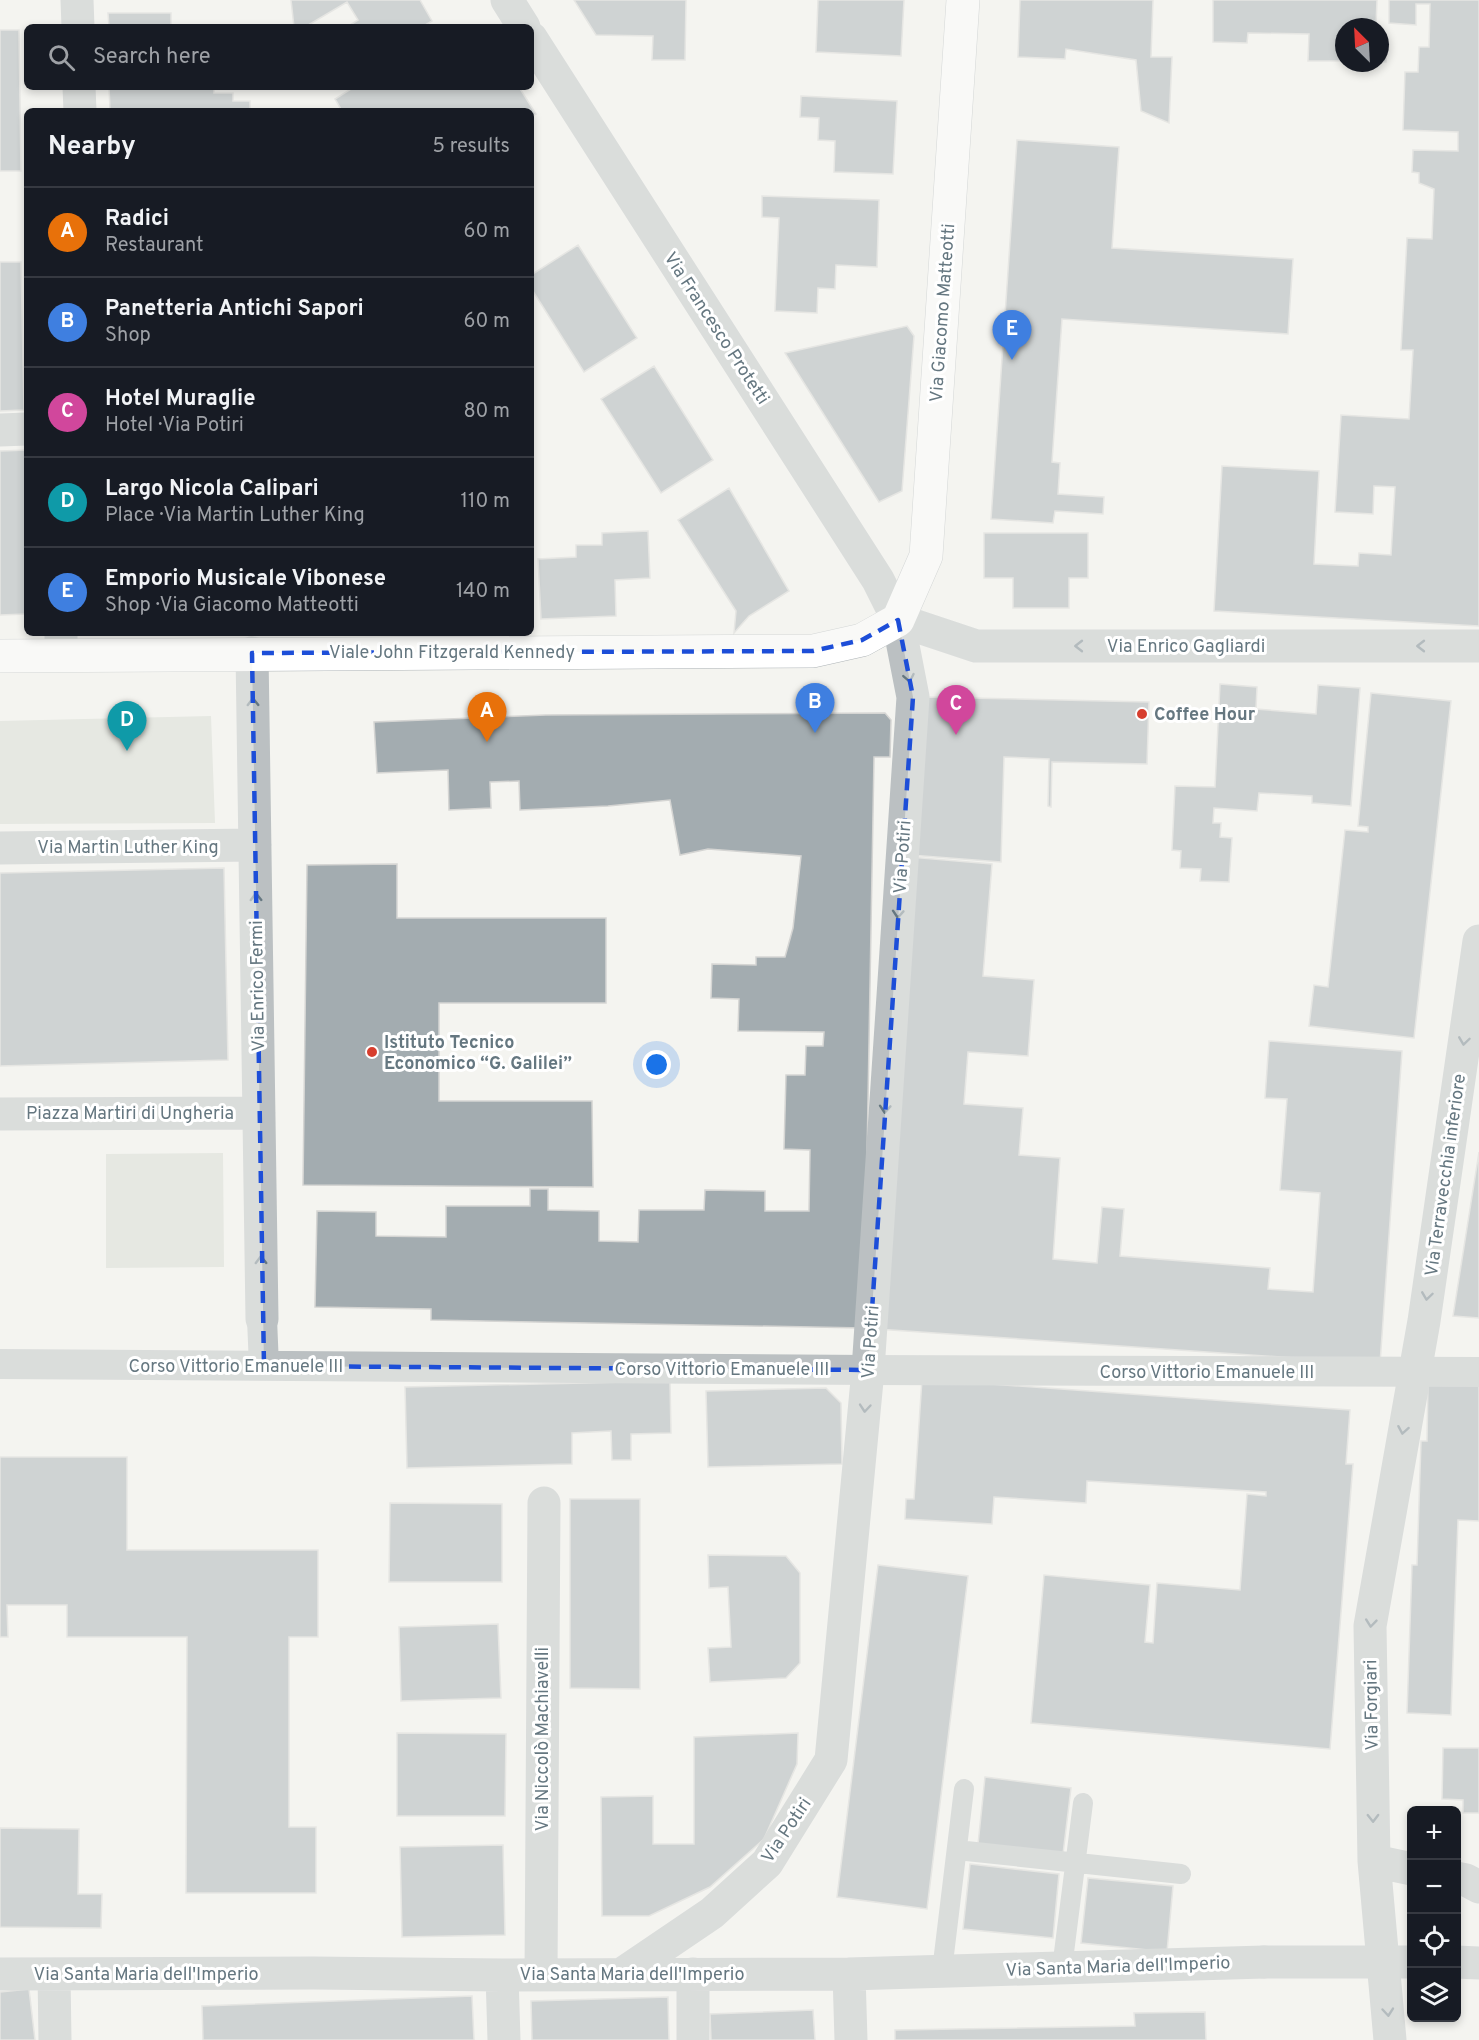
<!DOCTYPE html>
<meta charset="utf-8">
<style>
:root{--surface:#171b24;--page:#20242c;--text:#f1f3f6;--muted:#9ea1a6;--line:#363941;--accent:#0f766e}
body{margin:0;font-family:Overpass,sans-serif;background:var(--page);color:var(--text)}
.controls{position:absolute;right:18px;bottom:18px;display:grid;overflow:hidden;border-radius:9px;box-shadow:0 3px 9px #0003}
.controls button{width:54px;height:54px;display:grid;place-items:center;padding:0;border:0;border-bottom:2px solid var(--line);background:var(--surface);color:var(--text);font:30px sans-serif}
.compass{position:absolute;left:1335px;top:18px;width:54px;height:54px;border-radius:50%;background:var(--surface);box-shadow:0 3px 9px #0003;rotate:336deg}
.you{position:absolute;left:657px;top:1065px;width:21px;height:21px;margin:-15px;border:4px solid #fff;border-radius:50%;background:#1a73e8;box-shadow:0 0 0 9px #1a73e833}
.badge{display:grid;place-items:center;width:39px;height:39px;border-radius:50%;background:var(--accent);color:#fff;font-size:20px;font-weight:700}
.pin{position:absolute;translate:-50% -50px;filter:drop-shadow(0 2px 3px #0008)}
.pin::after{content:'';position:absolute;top:32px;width:21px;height:18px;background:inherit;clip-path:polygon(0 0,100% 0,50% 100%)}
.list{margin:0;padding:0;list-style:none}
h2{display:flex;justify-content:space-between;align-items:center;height:78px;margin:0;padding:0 24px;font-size:26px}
h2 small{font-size:20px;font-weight:400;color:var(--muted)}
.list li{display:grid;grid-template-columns:39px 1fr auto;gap:18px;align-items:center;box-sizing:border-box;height:90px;padding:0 24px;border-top:2px solid var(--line)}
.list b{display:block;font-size:22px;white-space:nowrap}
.list p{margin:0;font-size:20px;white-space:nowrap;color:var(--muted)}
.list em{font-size:20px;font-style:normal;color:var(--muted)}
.icon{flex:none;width:33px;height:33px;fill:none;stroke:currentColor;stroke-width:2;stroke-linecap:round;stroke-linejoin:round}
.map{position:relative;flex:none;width:1479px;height:2040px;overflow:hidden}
.search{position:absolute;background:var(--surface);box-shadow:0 3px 9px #0003;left:24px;top:24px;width:510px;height:66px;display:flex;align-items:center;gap:15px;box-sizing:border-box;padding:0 21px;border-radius:9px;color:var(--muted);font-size:22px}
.panel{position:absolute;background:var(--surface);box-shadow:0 3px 9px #0003;left:24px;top:108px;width:510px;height:528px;border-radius:9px}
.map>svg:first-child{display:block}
</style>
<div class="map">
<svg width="1479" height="2040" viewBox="0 0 1479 2040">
<rect width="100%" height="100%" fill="#f4f4f0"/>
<path fill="#d4d9d0" d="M211,716L215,823L0,824V721Z
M223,1153L224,1267L106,1268V1154Z"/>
<path fill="#a3acb0" stroke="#d5d5d3" stroke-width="1.5" d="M291,0H420L432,21L422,27H347L358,20L347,2L305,27H294Z
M574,0H686L685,60H652L653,36L596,35Z
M818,0H904L901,56L816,52Z
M1020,0H1153L1151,57H1172L1169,123L1141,111L1136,60L1066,49L1065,59L1018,57Z
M1213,0H1377L1376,27H1344V61H1308L1309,34L1248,33L1247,43L1213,42Z
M1389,0H1479V626L1214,611L1222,466L1319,471L1314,564L1358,566L1359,553L1391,555L1395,487L1374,486L1373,514L1335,512L1341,415L1409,419L1413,350H1401L1407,238L1432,239L1434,189L1419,183V173L1412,172L1413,150L1458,151V132L1403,130L1405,72H1418L1419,47H1429L1430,4H1416V25L1389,23Z
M108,13H171V27H109Z
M0,30H19L21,171H0Z
M1380,47H1387L1386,62H1380Z
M109,87H214V93H233V101H250V111H117V109L110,110Z
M354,87H519L536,114L531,117V111H342L335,99Z
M801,96L897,101L893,174L834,172L835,141L818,140L819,118L800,117Z
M1017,140L1119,147L1112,248L1293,259L1288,334L1062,319L1052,462L1060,463L1058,494L1104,497L1103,514L1055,511L1053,523L991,519Z
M762,196L879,200L877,267L836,265L835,289L818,288L817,313L775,311L779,218L762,217Z
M578,245L637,338L584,372L531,288V275Z
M0,262H21L24,410L0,411Z
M907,326L914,336L902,491L879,502L785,353Z
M654,366L713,460L661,493L601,399Z
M27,450V614L0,615V451Z
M729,488L789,591L749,616L734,633L736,611L678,520Z
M648,531L650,578L615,580L616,616L541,619L538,559L576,557V545H602V533Z
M984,533H1088V578H1069V608H1013V578H984Z
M1220,684L1257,687L1256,709L1316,714L1318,685L1360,688L1351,806L1312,803V796L1259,793L1257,811L1214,808L1213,823H1221L1220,837L1232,838L1229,882L1200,881L1201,869L1180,868L1181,851L1172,850L1175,786L1215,787Z
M1371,693L1451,701L1414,1038L1309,1026L1314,985L1328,987L1345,830L1368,832V827L1358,826Z
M922,697L1149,702L1147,764L1052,762L1051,807L1048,806L1049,759L1004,757L1001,862L910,855Z
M885,713L891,720L890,757H874L864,1328L431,1320V1309L315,1307L317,1211L376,1212V1236L446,1237V1206H530V1189H548V1210L599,1211V1241L638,1242L639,1210H704L705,1190L765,1191V1211H809L810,1150L784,1149L786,1075H805L806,1046H823L824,1032L738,1031L739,999L711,998L712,964L756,965V957H785L793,928L801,856L708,849L680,855L670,800L608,806L520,810L519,781L490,782L491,808L449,810L448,770L377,773L374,722L546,715Z
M910,857L992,864L983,976L1034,980L1028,1056L968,1052L964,1104L1023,1108L1019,1155L1060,1158L1053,1259L1097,1263L1102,1207L1124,1209L1120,1256L1270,1268L1268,1289L1313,1292L1320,1193L1280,1190L1287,1099L1265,1098L1269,1041L1402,1051L1380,1364L877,1329Z
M397,864V918H606V1003H439V1101H592L593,1187L303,1185L307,865Z
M224,868L228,1060L0,1066V873Z
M1479,1152V1318L1453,1316Z
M922,1379L1350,1410L1346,1464H1353L1330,1749L1031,1723L1044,1575L1150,1585L1145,1642L1153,1643L1157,1583L1240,1590L1247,1494L1266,1496V1492L1087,1481L1086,1503L994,1497L992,1524L905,1519L906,1499H914Z
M1428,1380H1479V1521L1458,1520L1451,1715L1407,1713L1412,1565H1417L1421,1441H1427Z
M670,1381L671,1433L631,1434V1460H612L611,1431L572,1433V1464L407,1468L405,1387Z
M826,1388L841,1403L842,1464L708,1467L706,1391Z
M0,1457H127V1550H318V1637H289V1827H316V1893H186L187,1637H67V1605H7L8,1637H0Z
M570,1499H640V1689L570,1688Z
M390,1503L502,1504V1582H389Z
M708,1555L786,1556L800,1573V1663L786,1678L710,1682L708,1648L731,1647L728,1587L709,1588Z
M878,1565L968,1576L927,1909L837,1897Z
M498,1624L501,1698L401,1701L399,1627Z
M397,1733L506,1734L505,1816H397Z
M798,1733L797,1764L764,1839L710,1887L649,1916H602L601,1797L653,1796V1844H694V1737Z
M1443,1748H1479V1813H1463V1800L1442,1799Z
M985,1777L1071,1788L1063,1854L978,1844Z
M0,1828L79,1829L78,1894H102L101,1928L0,1927Z
M503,1845L505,1935L402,1937L400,1847Z
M970,1864L1059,1874L1053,1938L963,1929Z
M1088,1878L1173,1886L1167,1952L1081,1943Z
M29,1989L35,2040H0V1992Z
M472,1996L474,2040H203L202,2006Z
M668,1997L669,2040H532L531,2001Z
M813,2010L815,2040H711L710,2014Z
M1205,2012L1206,2040H895V2030L1135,2026L1134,2013Z"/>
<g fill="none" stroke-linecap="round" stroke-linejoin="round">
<g stroke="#aeb4b7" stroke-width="34">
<path id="primary" d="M0,656L813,651L862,640L898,620L926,556L963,0"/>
</g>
<path stroke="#bbc0c2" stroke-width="20" d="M957,1850L1181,1874
M1062,1968L1083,1803
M942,1971L964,1789"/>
<path stroke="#bbc0c2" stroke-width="30" d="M262,1319L264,1366
M0,1364L868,1370L1479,1372"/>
<path stroke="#bbc0c2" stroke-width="33" d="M77,0L78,27
M507,0L524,27
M531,38L878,580L898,620L913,697L868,1370L831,1760L767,1863L712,1913L622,1974
M79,87L80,111
M0,430L27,429
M898,620L976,646H1479
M61,633V655
M252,653L262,1319
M0,848L255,845
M0,1114L259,1113
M1374,1861L1412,1869
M1456,1878L1466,1880L1479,1887
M1456,1962L1479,1963
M0,1974L313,1973L502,1975L849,1974L1264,1962
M54,1974L55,2040
M541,1974L544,1503
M693,1974V2040
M849,1974L851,2040
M502,1975L504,2040
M1390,2040L1374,1861L1370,1626L1424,1321L1479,941"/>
<use href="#primary" stroke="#fff" stroke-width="33"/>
<path stroke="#bbc0c2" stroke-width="33" d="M1264,1962H1412"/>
</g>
<defs><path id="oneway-chevron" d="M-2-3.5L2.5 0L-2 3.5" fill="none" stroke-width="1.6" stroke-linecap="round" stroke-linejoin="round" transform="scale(1.5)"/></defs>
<g stroke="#657780">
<use href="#oneway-chevron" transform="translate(1079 646) rotate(-180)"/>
<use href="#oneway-chevron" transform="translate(1421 646) rotate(-180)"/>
<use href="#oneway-chevron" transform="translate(909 678) rotate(79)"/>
<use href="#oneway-chevron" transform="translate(253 702) rotate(-91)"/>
<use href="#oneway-chevron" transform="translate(256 897) rotate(-91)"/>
<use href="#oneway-chevron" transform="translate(898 914) rotate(94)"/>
<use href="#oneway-chevron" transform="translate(1464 1041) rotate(98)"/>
<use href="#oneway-chevron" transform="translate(885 1109) rotate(94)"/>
<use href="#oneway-chevron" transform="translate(261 1260) rotate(-91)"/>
<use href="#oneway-chevron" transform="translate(1427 1296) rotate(98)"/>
<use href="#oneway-chevron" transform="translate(865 1408) rotate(95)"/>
<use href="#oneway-chevron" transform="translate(1403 1430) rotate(100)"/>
<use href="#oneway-chevron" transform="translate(1371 1623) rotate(96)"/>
<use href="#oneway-chevron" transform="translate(1373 1818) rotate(89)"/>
<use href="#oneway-chevron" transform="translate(1388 2012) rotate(85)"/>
</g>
<path d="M0 0H1479V2040H0ZM898,620L913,697L868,1370L264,1366L252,653L813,651L862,640Z" fill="#f4f4f0" fill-opacity=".55" fill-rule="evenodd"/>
<path fill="none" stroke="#1d4ed8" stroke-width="4.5" stroke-dasharray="12 8" stroke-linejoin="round" d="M898,620L913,697L868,1370L264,1366L252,653L813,651L862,640Z"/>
<g fill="#d73e2e" stroke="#fff" stroke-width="2">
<circle cx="1142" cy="714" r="6"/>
<circle cx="372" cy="1052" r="6"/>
</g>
<g text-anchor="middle" stroke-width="6" stroke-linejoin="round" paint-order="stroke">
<g font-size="18" fill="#657780" stroke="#fff">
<text transform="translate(942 313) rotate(-86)" y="6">Via Giacomo Matteotti</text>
<text transform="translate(717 328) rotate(57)" y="6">Via Francesco Protetti</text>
<text x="1186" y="652">Via Enrico Gagliardi</text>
<text x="452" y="658">Viale John Fitzgerald Kennedy</text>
<text x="128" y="853">Via Martin Luther King</text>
<text transform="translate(902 857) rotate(-86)" y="6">Via Potiri</text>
<text transform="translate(257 986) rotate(-91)" y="6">Via Enrico Fermi</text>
<text x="130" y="1119">Piazza Martiri di Ungheria</text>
<text transform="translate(1445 1175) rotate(-82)" y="6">Via Terravecchia inferiore</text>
<text transform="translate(870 1342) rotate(-86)" y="6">Via Potiri</text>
<text x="236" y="1372">Corso Vittorio Emanuele III</text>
<text x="722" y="1375">Corso Vittorio Emanuele III</text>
<text x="1207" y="1378">Corso Vittorio Emanuele III</text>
<text transform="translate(1371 1705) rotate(-91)" y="6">Via Forgiari</text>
<text transform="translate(542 1739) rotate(-90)" y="6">Via Niccolò Machiavelli</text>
<text transform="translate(786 1830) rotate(-56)" y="6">Via Potiri</text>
<text transform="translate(1118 1966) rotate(-2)" y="6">Via Santa Maria dell'Imperio</text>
<text x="146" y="1980">Via Santa Maria dell'Imperio</text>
<text x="632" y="1980">Via Santa Maria dell'Imperio</text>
</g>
<g font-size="18" font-weight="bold" fill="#657780" stroke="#fff" text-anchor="start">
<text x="1154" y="720">Coffee Hour</text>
<text x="384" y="1048">Istituto Tecnico<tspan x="384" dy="21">Economico “G. Galilei”</tspan></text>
</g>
</g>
</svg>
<div class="controls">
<button>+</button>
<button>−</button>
<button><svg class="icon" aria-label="locate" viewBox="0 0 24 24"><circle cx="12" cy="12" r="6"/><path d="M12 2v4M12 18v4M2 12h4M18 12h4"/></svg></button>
<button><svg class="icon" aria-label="layers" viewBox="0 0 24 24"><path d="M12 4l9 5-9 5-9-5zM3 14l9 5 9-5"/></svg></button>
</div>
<svg class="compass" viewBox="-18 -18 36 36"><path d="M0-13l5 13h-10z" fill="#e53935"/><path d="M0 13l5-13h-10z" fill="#9ea1a6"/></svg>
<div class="you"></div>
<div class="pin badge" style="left:487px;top:742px;background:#e8710a">A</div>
<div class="pin badge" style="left:815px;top:733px;background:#3f7fe0">B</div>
<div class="pin badge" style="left:956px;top:735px;background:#d1479c">C</div>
<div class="pin badge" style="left:127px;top:751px;background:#0f9aa8">D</div>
<div class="pin badge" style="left:1012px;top:360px;background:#3f7fe0">E</div>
<div class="search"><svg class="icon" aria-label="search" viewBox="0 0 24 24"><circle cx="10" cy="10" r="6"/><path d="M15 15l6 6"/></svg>Search here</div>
<section class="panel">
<h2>Nearby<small>5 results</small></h2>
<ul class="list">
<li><span class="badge" style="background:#e8710a">A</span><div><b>Radici</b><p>Restaurant</p></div><em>60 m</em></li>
<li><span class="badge" style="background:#3f7fe0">B</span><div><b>Panetteria Antichi Sapori</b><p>Shop</p></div><em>60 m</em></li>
<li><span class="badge" style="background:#d1479c">C</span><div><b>Hotel Muraglie</b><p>Hotel · Via Potiri</p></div><em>80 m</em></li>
<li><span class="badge" style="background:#0f9aa8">D</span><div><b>Largo Nicola Calipari</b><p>Place · Via Martin Luther King</p></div><em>110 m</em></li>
<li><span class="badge" style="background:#3f7fe0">E</span><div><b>Emporio Musicale Vibonese</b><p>Shop · Via Giacomo Matteotti</p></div><em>140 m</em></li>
</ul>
</section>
</div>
